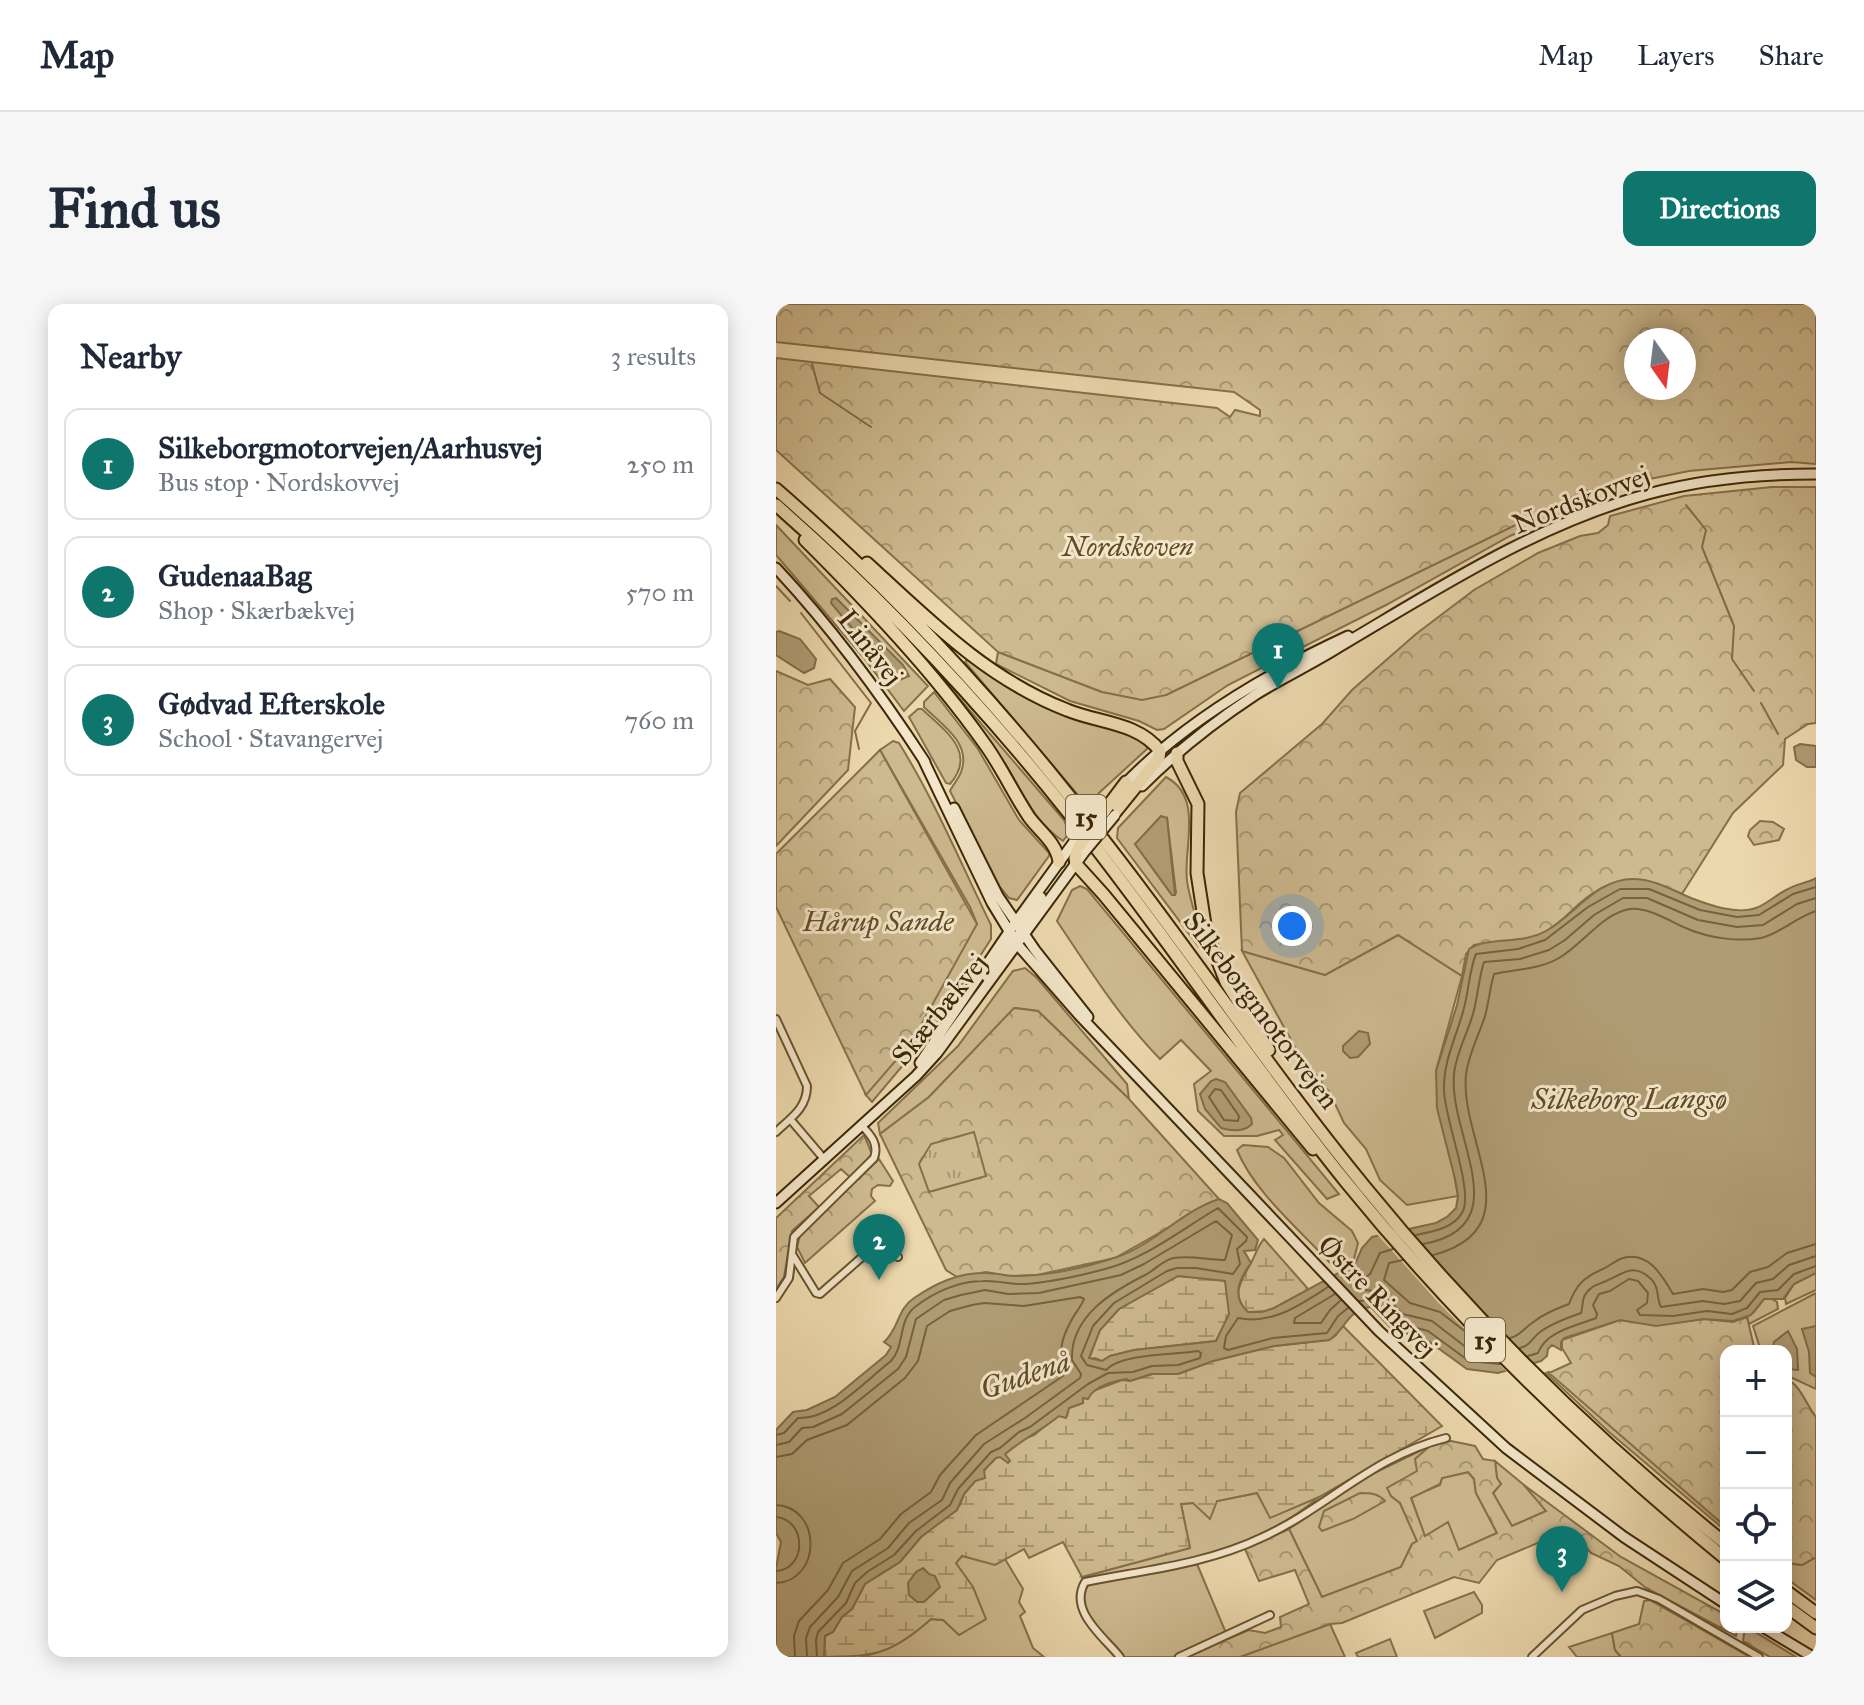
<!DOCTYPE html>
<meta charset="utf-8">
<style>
:root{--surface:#fff;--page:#f6f6f7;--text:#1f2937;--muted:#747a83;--line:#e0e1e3;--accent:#0f766e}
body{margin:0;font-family:"IM FELL Great Primer",serif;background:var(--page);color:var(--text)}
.controls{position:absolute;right:24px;bottom:24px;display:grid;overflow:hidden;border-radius:16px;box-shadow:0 4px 20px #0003}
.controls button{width:72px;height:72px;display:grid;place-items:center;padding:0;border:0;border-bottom:2px solid var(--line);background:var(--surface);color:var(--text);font:40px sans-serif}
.compass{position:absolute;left:848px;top:24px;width:72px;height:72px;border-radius:50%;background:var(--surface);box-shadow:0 4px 20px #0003;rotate:166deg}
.you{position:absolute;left:516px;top:622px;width:28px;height:28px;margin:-20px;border:6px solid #fff;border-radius:50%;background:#1a73e8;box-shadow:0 0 0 12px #1a73e833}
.badge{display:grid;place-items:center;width:52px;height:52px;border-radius:50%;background:var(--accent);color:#fff;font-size:26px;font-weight:700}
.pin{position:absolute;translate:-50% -66px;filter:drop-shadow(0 2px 4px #0008)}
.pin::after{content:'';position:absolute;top:42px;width:28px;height:24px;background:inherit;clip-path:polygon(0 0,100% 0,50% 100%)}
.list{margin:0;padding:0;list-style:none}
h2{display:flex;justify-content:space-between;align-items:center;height:104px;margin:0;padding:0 32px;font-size:34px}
h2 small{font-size:26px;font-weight:400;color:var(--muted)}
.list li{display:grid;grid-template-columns:52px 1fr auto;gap:24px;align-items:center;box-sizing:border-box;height:112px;margin:0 16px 16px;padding:0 16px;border:2px solid var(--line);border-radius:16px}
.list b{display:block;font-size:30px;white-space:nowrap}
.list p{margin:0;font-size:26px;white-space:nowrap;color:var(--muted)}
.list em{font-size:26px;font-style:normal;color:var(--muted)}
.icon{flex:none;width:44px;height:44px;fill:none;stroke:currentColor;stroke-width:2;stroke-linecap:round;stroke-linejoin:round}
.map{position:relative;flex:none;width:1040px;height:1353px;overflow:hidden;border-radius:16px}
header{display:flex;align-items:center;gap:48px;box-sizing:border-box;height:112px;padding:0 40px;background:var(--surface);border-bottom:2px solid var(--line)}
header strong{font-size:38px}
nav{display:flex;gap:44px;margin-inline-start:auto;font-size:28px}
.intro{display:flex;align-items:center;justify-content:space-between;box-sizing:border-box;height:192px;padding:0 48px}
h1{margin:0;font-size:56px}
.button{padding:20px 36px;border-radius:16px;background:var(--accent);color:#fff;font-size:28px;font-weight:700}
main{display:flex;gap:48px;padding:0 48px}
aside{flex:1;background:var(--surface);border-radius:16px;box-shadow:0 4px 20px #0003}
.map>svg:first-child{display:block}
</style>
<header>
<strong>Map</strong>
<nav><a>Map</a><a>Layers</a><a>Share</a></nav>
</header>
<div class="intro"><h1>Find us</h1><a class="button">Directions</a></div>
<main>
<aside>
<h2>Nearby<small>3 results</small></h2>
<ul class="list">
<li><span class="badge">1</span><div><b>Silkeborgmotorvejen/Aarhusvej</b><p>Bus stop · Nordskovvej</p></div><em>250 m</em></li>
<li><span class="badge">2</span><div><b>GudenaaBag</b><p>Shop · Skærbækvej</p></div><em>570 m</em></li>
<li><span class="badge">3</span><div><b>Gødvad Efterskole</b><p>School · Stavangervej</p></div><em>760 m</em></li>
</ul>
</aside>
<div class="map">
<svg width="1040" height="1353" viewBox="0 0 1040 1353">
<defs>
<pattern id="forest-crowns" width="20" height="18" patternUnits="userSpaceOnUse" patternTransform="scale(2)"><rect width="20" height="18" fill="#ceba90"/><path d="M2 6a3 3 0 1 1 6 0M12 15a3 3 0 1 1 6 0" fill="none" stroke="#a89773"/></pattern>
<pattern id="wetland-marsh" width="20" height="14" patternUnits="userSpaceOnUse" patternTransform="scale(2)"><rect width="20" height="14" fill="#ceba90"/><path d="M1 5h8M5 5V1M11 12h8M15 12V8" fill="none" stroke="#a89773"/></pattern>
<pattern id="park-tufts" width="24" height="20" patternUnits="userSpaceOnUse" patternTransform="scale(2)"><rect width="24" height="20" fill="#ceba90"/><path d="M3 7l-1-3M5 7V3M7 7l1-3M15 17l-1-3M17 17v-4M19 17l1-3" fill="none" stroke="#a89773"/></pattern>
</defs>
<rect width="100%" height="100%" fill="#ecd8ad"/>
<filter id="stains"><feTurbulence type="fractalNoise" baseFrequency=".0025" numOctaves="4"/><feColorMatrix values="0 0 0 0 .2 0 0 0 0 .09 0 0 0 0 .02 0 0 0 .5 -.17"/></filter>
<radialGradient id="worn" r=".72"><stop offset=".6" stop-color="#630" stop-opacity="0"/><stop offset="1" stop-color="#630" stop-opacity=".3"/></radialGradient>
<path fill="#ceba90" stroke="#86704a" stroke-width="2" fill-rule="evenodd" d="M805,189V200L734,232L610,301L452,381L388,425L381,426L363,417L294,397L220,360L222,348L326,388L390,391Z
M0,221L152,382L128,407L88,354L0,251Z
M193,355C234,384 268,404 316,418C334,424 362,427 372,444L323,489L313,504L189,358Z
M172,381L288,516L293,529L287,537C255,516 245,482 224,452C207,428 187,406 169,383Z
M158,388L202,445L243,516L273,549V552L241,596L233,594L223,582L174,487C177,480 184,474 186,465C194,438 165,420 148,403V398Z
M142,405H146C168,426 202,448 174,480L170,479L133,413Z
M117,437L123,439C159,497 185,560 215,621V635L155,728L96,798L89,790L201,620L194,603L104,446Z
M390,473C428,493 407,543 411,577C414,599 424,622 428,644L423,643L341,534L342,524ZM391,514L400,589L396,591L359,540Z
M304,582L311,585L563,890L551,895L499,836L507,831L503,826L481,832H448L422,807L418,780L435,767L405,736L384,755C344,714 313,665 281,617L296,586Z
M622,631L686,672L660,767L682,892L631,901L604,876L590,845L568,819L554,789L520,745L466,647L549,671Z
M249,664L261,674L351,780L353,795L262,707L239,704L153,793L104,830L102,819L182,742L237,667Z
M467,841L492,843L508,854L543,899L576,927L582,939L578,955L564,964L556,961C525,927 478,888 461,846Z
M1040,969V986L1010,1000L1009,994L1018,980Z
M1040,989V1085L1010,1071V1047H985L977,1022Z
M994,994L1001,998L1002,1005L973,1020L971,1013L978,1008L988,995Z
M773,1068L950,1223V1227L833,1128L770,1069Z
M654,1142L641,1167L615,1192L624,1199L641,1237L636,1240L625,1263L546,1293L513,1225L588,1174Z
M719,1157L748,1181L771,1207L736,1222L717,1189L725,1180L721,1174Z
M692,1168L698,1175L700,1189L721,1229L683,1246L649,1233L635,1193L664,1181L666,1174Z
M481,1189L495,1213L543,1193C477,1249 394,1260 311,1275L306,1273L414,1244L405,1200L441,1197Z
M233,1245L229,1255L247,1285L243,1298L249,1308L244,1312L257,1344L268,1353H83C113,1348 133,1334 155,1315L167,1316L153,1255Z
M1040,1253V1296L1010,1274V1259L1026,1261Z
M421,1260L450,1329L397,1353H345C332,1333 293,1303 314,1279Z
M698,1288L706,1301V1309L659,1334L648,1307Z
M554,1320L569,1353H464Z
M836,1329L839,1346L845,1353H801L793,1343Z
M614,1335L621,1353H582L580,1349Z"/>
<path fill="url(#forest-crowns)" stroke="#86704a" stroke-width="2" fill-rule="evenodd" d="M0,0H1040V160L1015,158L913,167L805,189L390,391L366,396L326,388L222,348L0,146V54L441,104L454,113L459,106L484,112V106L458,88L0,38ZM860,36H908V84H860Z
M996,183H1040V419L1032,420L1009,435L1007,461L957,509L906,590C866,572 840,568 804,599C792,610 780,623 765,630C743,639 720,637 698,641L690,650L686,672L622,631L549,671L466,647L460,508L464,489L546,420L576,386L640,330L698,286L762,249L804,232L822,229L832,221L834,212L908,192Z
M0,367L32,381L54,375L79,403L72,466L0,542Z
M104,446L201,620L135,739L90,791L0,603V550Z
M984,517L997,518L1008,525L1003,536L978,541L972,532L974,526Z
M238,704L262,707L353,795L443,895L339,954L261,971L233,972L210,968L181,973L170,966L104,830L153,793Z
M88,831L96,850L75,874L65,865L33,892L43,903L16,927L8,973L0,985V914Z
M103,855L117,877L114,882L102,881L96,885L95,892L99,897L29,959L21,943L24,931Z
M971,1013L979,1047H950V1223L773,1069L795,1059L786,1044V1036L844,1016L880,1021L928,1015L957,1018Z
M1010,1075C1025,1081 1030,1101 1040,1113V1253L1026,1261L1010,1259Z
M675,1137L699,1142L707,1155L719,1157L721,1174L725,1180L717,1189L736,1222L770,1207L748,1181L845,1253L950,1311V1323H962L960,1332L870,1284L843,1262L815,1249L793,1226L721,1256L703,1279L678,1273L566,1319L554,1320L464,1353H410L473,1326L489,1329L505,1323L504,1313L533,1300L519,1266L483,1277L469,1245L513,1225L546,1293L625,1263L636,1240L641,1237L624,1199L615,1192L611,1184L641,1167L639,1155L654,1142ZM692,1168L698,1175L700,1189L721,1229L683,1246L672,1218L649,1232L635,1194L664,1180L666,1174Z
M584,1189C593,1189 602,1189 609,1197L577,1215L546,1227L543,1223L548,1207Z
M874,1296L972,1352L973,1353H845L839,1346L836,1329L863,1320L868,1297Z
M969,1323H971L1020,1353H994L967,1337Z"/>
<path fill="url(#wetland-marsh)" stroke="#86704a" stroke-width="2" d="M488,935L533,986L493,1007L472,1008C454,992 465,977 475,959C480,950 481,943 488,935Z
M402,972L446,975L450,979L454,1010L440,1037L358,1046L334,1052L326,1057L319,1054L313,1055L324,1026L343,1005Z
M566,1021L666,1122L543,1193L494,1214L481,1189L441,1197L434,1215L417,1199L405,1200L414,1244L306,1273L287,1238L253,1254L248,1245L219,1261L186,1252L180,1259L197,1283L210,1315L183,1331L167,1316L155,1315C117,1349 100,1353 48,1353L49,1332L57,1328L66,1313L76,1305L89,1280L124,1258L145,1233L184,1201L188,1190L220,1153L229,1150L247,1135L258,1131L283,1111L291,1112L293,1104L307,1099V1094L317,1087L346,1076L354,1077L377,1070H402L437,1057L498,1042L553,1036L560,1031Z"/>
<path fill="url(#park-tufts)" stroke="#86704a" stroke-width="2" d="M198,828L210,872L153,888L143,860L155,840Z"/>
<path fill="#b09c74" stroke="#826d47" stroke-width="2" fill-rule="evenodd" d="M60,294L127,361L133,372L121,377L119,375L55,299L56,295Z
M3,327L24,335L40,355L38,364L28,369L0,351V328Z
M1024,440L1040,442V463H1031L1020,456L1018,443Z
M385,512L391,514L399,591H396L359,540Z
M1040,574V969L1018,980L1007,995H988L975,1011L957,1017L928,1015L880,1022L844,1016L788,1034L785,1038V1046L776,1041L772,1045L771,1052L765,1057L722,1069L691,1065L648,1034L617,1026L595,1003C571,1005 570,1026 553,1036L498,1042L437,1057L402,1070H375L354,1077L351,1075C338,1077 318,1082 312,1095L307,1094V1099L293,1104L290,1114L283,1112C266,1126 247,1135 229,1150L234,1157L232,1159L224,1153L220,1154L208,1166L209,1174L199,1177L188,1190L181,1206L145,1233L124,1258L89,1280L76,1305L66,1313L57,1328L49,1332L48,1353H0V1264L5,1238L0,1229V1126L17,1108L31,1106L59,1093L110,1051L115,1043L108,1038C123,1025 121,1005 138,994C159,980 181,969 207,969C219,968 231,973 244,972C275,971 311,963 341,953C377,941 406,907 443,895L451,899L482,936L479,946L468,947L475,959C463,975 455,993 472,1008H486L498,1004L579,960L586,944L596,933L660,919L671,913L680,904L682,892L679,875L661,804L660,767L681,701L693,645C712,632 745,641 770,627C799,611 820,575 857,575C878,575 896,586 915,594C933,601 961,611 980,604C991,600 1001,590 1012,585C1020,580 1031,579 1040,574ZM402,972L449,977L453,1010L440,1037L358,1046L334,1052L326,1057L313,1054L324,1026L343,1005Z
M583,727L592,729L594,740L582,753L574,754L567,747V742Z
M440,775L449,778L475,814L476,820C468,828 455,827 445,824L429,805L424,790L435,777Z
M1040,1022V1073L1034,1069L1033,1048L1026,1025Z
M1012,1027L1021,1045L1022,1066L1010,1065V1047H996L998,1038Z
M147,1264L153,1270L159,1272L164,1283L148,1298H141L133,1291L132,1279L140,1268Z"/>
<path fill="#ecd8ad" d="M614,924L631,943L746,1067L733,1070L661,997L598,927Z"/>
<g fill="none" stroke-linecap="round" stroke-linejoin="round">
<path stroke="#76623c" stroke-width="2" d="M439,785L445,786L463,812L462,817L448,816L433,793Z
M640,931C656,928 679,924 687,907C697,885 669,816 668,787C667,756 681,732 688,704C693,686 693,667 700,650L742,645L769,636L812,603L844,585H873L924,606L961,613L983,611L1017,590L1040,583
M647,940C744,923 672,832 678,770C680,748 693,727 698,706C702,690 703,673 708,658L744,655L773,646L789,636L818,611L847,594H871L922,616L961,623L987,621L1021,600L1040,594
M617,945L604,949L594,970L582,980L583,985L604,988L627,1010L656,1017L691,1044L714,1050
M657,951C758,925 683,836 690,771C692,751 703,731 709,712C713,698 714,683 718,670C740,665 762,666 783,654C806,641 827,609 854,605C873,603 895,618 912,625C933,634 962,638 985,634C1001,631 1021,613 1040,607
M627,956L613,959L608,976L634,999L664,1008L699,1035
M552,983C524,1001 496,1021 462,1014L450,1032L448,1044L452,1046L497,1034L551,1029L562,1012L572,1004
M559,990L519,1014L518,1019H545L554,1006L565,996
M583,997L599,996L622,1019L652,1027L693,1057L724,1060
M734,1034C745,1031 747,1025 756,1019C767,1010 780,1005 793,1000C800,981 808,973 827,965C833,962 838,958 844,955C871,945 886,971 897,990L927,985L947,988L956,986L974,968L992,963L1011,949L1040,940
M744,1044C755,1041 755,1035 764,1028C776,1019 791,1014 805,1009C807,1003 806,996 809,991C814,982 821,981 830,977C847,970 857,958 875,975C884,984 880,994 885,1003L927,997L948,1000L964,997L980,979L997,975L1013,961L1040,952
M752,1052L762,1049C770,1027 800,1022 820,1014L821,1010L817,1001L823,990L834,987L853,975L862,977L872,989L871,999L861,1006L864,1011L897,1012L931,1007L956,1010L971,1004L984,988L1002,986L1018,970L1040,962
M0,1131L8,1129L22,1114C55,1116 90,1076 115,1057C129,1042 122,1016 139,1003C158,988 183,977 207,977C221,976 235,981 250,980C276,978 303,972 329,965C369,955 406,925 442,904L471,933L470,937L461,945L464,960L457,970L420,964H401L391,967L338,999L317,1022L305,1052L311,1061L330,1066C346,1049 398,1051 422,1047L425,1049L424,1054L402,1061L376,1062L357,1068L332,1069L312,1080L254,1123L243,1128L224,1144L215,1148L182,1185L174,1201L140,1227L118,1251L91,1268L79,1279L70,1299L42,1328L40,1336L41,1353
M0,1141L13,1138L26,1124L37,1123L66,1110L122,1065L130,1053L140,1015L168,996L185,991L209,986L232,990L263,989L345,971L368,960L440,917L456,931L449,956C432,956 414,951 398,954C387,956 380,965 371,970C337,987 294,1012 296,1056L305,1070L304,1074L249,1114L208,1140L174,1179L166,1196L133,1219L112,1244L76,1267L62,1293L34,1323L30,1334L31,1353
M0,1153L16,1150L31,1136L71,1121L129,1074L142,1057L151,1022L174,1007L196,1001L208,999L248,1002L304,993L308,995C305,1003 299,1009 295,1017C282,1041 285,1048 287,1072L200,1131L164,1171L155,1188L125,1210L104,1235L67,1259L52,1286L23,1317L18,1332L19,1353
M0,1201C46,1203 46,1277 0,1279
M0,1213C31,1216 31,1265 0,1267"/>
<path stroke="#826d47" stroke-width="2" d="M36,60L44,89L95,123
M910,201L930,226L926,243L958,322L956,355L978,387
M0,282L14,297
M25,309L95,399L79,427L83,445
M985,399L1002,430"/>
<g stroke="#69532e" stroke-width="10">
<path id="street" d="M0,715L31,782C31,804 15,814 0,828
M14,815L48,855
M16,950L40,989L44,990L102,939H110L122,953
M0,994L13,974L18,933L98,854C103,840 95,831 85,821
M344,1353C328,1333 292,1307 309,1278C369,1266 431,1260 487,1233C552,1203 597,1152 670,1134
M403,1353L494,1311
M756,1353L806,1306L839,1292L861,1287L883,1295L983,1353"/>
</g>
<g stroke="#3d2704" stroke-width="13">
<path id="secondary" d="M0,264C56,324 104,389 149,458
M147,455L216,599L241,640L304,712L603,1027L730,1144L848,1233L950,1300
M366,482C400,448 438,418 479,391C506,374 536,360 563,343C661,285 761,220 872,190C927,175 983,170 1040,170
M346,483C407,418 492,369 572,332
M178,504L222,592L259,646L312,713
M244,628L265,593
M211,673L238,632
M144,759L237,622L300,535
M0,899L140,772L161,749L309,547
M987,1323L1037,1353"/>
</g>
<g stroke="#3d2704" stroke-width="15">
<path id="highway" d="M0,185C128,296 242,422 344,557C427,665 503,778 589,883C696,1014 818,1135 950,1240
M0,201C107,295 206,400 295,512C390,631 474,759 570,878C683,1017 811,1141 950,1255
M29,236C92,299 156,366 208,439C225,462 237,489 253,513C263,527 281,539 283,558
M91,259C153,316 211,375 291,406C322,419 362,418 384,447L383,454L332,517
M401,449V457L422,500L421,569L430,627L450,678L493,746
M332,502L350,478
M304,541L299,554L300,560L328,591L537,845
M1010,1287L1040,1309
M1010,1302L1040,1324"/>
</g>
<use href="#street" stroke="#f3e6ca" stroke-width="6"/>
<use href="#secondary" stroke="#f3e6ca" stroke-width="9"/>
<use href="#highway" stroke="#ecd8ad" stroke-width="11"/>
<g stroke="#3d2704" stroke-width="13" stroke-linecap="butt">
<path id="secondary-bridge" d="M300,535L317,514
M309,547L339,511"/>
</g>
<g stroke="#3d2704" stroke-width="15" stroke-linecap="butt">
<path id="highway-bridge" d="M304,541L332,502"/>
</g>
<use href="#secondary-bridge" stroke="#f3e6ca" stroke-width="9"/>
<use href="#highway-bridge" stroke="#ecd8ad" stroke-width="11"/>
</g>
<g text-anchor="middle" stroke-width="6" stroke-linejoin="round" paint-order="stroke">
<g fill="#f3e6ca" stroke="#74603f" stroke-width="2">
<rect x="290" y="491" width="40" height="44" rx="6"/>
<rect x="689" y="1014" width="40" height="44" rx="6"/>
</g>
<g font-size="26" font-weight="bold" fill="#3d2704">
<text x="310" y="522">15</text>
<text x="709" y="1045">15</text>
</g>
<g font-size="28" fill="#3d2704" stroke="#f3e6ca">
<text transform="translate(805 195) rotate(-21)" y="10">Nordskovvej</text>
<text transform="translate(95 343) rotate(52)" y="10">Linåvej</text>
<text transform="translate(163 705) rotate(-51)" y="10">Skærbækvej</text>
<text transform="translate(486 706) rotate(53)" y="10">Silkeborgmotorvejen</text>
<text transform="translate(602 992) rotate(46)" y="10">Østre Ringvej</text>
</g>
<g font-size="28" font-style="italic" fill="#614c27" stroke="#f3e6ca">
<text x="352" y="252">Nordskoven</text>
<text x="102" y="627">Hårup Sande</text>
</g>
<g font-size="30" font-style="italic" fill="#604a26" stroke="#f3e6ca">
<text x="853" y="805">Silkeborg Langsø</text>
<text transform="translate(249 1071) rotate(-19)" y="10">Gudenå</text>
</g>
</g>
<rect width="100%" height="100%" filter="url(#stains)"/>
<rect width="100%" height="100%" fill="url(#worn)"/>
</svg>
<div class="controls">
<button>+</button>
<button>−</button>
<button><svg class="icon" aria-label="locate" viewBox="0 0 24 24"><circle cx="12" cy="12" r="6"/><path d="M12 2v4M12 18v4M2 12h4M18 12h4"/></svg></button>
<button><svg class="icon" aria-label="layers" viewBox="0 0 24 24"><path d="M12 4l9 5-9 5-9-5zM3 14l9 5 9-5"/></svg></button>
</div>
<svg class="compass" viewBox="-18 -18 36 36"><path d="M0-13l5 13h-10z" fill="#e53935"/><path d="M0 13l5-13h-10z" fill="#747a83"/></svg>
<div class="you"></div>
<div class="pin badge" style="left:502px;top:385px">1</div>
<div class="pin badge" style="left:103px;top:976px">2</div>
<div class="pin badge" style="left:786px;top:1288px">3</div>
</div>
</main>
